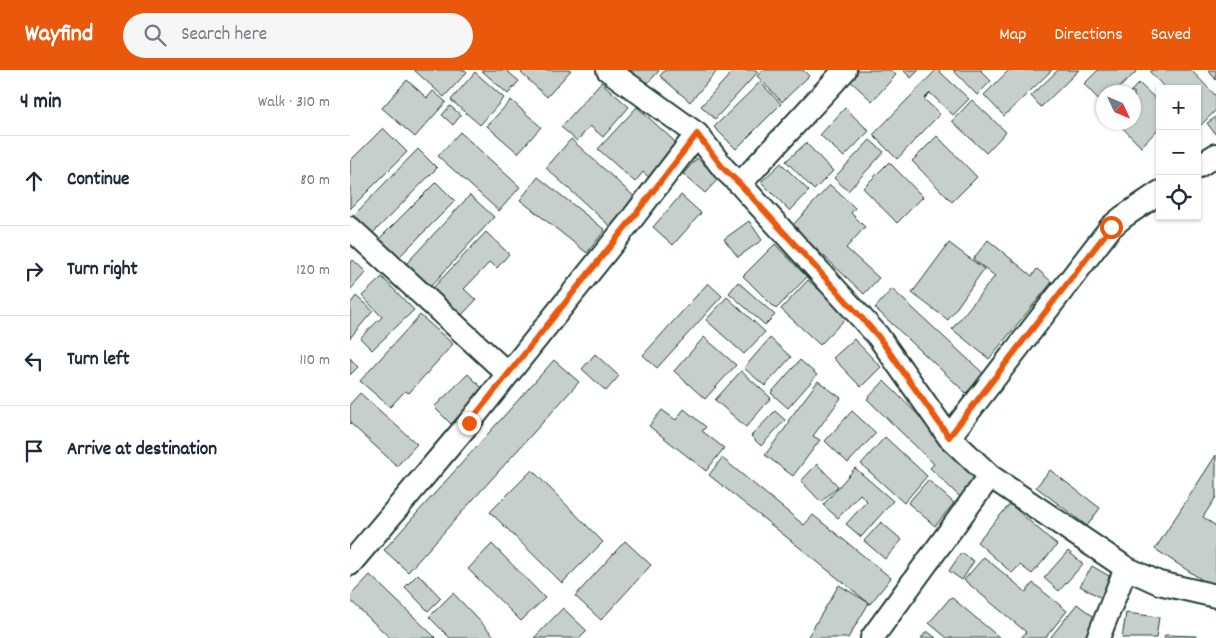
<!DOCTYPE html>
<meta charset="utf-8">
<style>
:root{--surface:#fff;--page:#f6f6f7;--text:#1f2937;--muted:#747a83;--line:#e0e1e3;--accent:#ea580c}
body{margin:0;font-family:Dekko,sans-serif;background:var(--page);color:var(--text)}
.controls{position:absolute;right:15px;top:15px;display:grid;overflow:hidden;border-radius:0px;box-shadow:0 1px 4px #0004}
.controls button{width:45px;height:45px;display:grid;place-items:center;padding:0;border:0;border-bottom:1px solid var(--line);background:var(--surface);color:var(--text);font:25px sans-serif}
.compass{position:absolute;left:746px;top:15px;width:45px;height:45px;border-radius:50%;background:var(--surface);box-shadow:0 1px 4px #0004;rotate:134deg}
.stop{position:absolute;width:15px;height:15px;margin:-11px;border:4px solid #ea580c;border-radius:50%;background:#fff}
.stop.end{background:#ea580c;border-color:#fff;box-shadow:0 1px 5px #0008}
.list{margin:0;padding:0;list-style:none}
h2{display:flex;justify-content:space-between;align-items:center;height:65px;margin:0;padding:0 20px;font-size:21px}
h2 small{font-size:16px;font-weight:400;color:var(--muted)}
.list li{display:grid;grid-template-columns:32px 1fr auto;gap:15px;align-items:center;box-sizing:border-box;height:90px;padding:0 20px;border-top:1px solid var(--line)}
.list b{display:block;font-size:19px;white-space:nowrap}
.list em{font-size:16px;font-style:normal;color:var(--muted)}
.icon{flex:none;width:28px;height:28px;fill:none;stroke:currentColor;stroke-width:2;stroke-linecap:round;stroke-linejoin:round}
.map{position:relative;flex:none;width:866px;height:568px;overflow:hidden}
header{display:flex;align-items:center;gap:30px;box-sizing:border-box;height:70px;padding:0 25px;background:var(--accent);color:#fff}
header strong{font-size:24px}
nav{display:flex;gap:28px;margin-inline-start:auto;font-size:18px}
.search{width:350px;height:45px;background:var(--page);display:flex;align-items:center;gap:12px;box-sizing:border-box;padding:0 18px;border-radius:28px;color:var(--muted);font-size:19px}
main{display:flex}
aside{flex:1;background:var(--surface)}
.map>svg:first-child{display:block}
</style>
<header>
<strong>Wayfind</strong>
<div class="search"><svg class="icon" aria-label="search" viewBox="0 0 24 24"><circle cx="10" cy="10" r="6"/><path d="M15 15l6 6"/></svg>Search here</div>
<nav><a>Map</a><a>Directions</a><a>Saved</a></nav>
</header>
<main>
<aside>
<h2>4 min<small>Walk · 310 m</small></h2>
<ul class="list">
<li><svg class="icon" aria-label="ahead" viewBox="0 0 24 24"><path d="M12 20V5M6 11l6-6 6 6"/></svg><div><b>Continue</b></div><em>80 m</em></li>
<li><svg class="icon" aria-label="right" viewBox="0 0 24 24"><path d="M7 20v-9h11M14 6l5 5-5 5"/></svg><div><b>Turn right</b></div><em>120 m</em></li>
<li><svg class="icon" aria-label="left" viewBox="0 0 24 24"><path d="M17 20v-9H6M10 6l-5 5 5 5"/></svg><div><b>Turn left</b></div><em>110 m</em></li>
<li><svg class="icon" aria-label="arrive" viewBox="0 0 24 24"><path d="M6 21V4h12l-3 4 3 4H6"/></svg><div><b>Arrive at destination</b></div></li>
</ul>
</aside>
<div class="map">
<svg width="866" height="568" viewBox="0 0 866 568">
<rect width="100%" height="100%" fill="#fff"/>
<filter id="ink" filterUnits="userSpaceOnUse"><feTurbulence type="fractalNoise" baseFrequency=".02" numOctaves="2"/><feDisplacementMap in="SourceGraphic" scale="10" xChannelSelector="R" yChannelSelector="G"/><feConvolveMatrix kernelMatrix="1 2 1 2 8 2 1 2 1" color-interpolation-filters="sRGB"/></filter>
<g filter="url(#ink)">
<path fill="#c7cfcc" stroke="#1f3d34" d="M64,0H115L117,2L94,27Z
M131,0H156L169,11L158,24Z
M174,0H221L197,27L171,3Z
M279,0H308L309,1L296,15Z
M315,0H368L340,32L310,6Z
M384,0H406L408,2L365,49L351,36Z
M413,0H453L459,6L432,32L407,6Z
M506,0H541L546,5L522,31L498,9Z
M553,0H569L561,8Z
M586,0H588L619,29L603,45L580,23L574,29L590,44L547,89L523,65Z
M603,0H632L631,1L641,11L627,25Z
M659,0H702L654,46L634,25Z
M708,0H729L691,37L681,26Z
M748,0H788L765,22H754L753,34L734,14Z
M802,0H841L866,26V40L851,55L847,51V19H816L800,2Z
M858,0H866V10Z
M125,2L154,28L130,55L101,30Z
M57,10L77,28L83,21L96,32L65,67L32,38Z
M251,12L279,37L253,67L240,56L227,71L211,57Z
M410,12L431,34L386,79L364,57Z
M789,13L810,33V57L791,77L767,52H784V22H780Z
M161,30L191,57L168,83L137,56Z
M622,30L656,62L636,83L602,51Z
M100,36L111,45L103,55L92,45Z
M287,37L333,79L303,111L293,102L285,112L248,79Z
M495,38L519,61L494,87L470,65Z
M866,47V65L857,53Z
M33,58L57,82L0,139V91Z
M110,62L170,117L149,141L88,86Z
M587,66L627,107L602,132L562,91Z
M221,69L288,130L262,158L196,98Z
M520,70L534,82L498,121L484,108Z
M456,73L483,101L464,120L436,91Z
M68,79L87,98L22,164L3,146Z
M347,88L369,108L355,123L333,104Z
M539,92L573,127L547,153L513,118Z
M431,93L459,121L440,141L411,112Z
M188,107L255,160L237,183L170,130Z
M86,112L105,131L47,189L28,170Z
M480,115L505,138L501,143L515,157L496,178L529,208L514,224L442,156Z
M120,125L144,147L81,216L56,194Z
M331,125L351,143L323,175L303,157Z
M399,151L412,170L388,187L374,169Z
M136,162L159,184L147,198L140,192L114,219L126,230L109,248L80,221Z
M638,170L682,206L687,199L702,212L639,289L602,259L645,206L623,189Z
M599,173L634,199L598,250L562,223Z
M425,174L457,207L426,239L393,206Z
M3,190L16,202L0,220V193Z
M32,207L64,240L22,280L10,268L32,247L12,226Z
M458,210L498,246L470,275L431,239Z
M388,212L425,245L415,255L379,223Z
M358,213L372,226L307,298L293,285Z
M542,219L634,304L616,323L525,238Z
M6,226L23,241L0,268V234Z
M377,227L415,262L394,284L356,250Z
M70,245L103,274L59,323L55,321L40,337L10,311Z
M354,267L386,295L355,329L324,301Z
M420,268L441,287L415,316L394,298Z
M504,269L531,297L511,317L483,288Z
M245,284L269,306L256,321L232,299Z
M0,288L8,297L0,305Z
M204,290L229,312L58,502L34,480Z
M450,290L467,305L438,338L421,323Z
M391,301L421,328L396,357L365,330Z
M118,304L135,321L101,354L84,337Z
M468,311L491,328L463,366L470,370L443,406L415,385L439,353L438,351Z
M534,311L630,406L610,427L580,398L584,394L517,329Z
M10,323L67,374L47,396L0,353V334Z
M334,339L356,357L352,361L374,378L356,401L299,356L312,340L326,350Z
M425,341L435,350L411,376L401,366Z
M502,341L526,363L498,393L475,371Z
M535,367L577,406L554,433L511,394Z
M866,385V427L853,447L866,456V519L805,479Z
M372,388L454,455L463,445L541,508L520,534L359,405Z
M467,394L488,416L471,432L451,411Z
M505,398L543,431L511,467L496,454L517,431L510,424L488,448L473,435Z
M182,400L253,472L212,513L140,442Z
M700,400L750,438L737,456L686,417Z
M578,410L604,433L585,456L558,433Z
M660,434L707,475L682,504L670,495L662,503L627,472Z
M531,452L552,470L535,489L514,471Z
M275,471L301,495L251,550L225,526Z
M142,474L195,528L171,551L118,499Z
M718,481L733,494L709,521L694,508Z
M611,483L624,491L612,510L599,501Z
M634,487L676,522L683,513L717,541L695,568H671L676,562L614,510Z
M742,496L766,510L755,530L730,516Z
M68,504L91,528L78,541L55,517Z
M20,505L86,568H40L0,530V526Z
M489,515L519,533L498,568H457Z
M103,523L146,568H100L79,547Z
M601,527L650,568H597L579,553Z
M727,534L748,550L734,568H700Z
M213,538L237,561L230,568H184Z
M776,543L809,547L806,568H772Z
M577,561L586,568H571Z
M815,565L846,566V568H814Z"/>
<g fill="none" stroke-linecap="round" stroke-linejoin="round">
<g stroke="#1f3d34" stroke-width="26">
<path id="street" d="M258,0L347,64L374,99L390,114L528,266L599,367L640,406L776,498L809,513L866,526
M847,97L866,85
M390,114L495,0
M0,158L158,304
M599,367L761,157L773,147L810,122
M0,494L119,353L278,154L347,64
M522,568L640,406
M748,568L776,498"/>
</g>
<use href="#street" stroke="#fff" stroke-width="22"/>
</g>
</g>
<g fill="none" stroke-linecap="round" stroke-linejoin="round" filter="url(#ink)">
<path stroke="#ea580c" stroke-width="6" d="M119,353L278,154L347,64L374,99L390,114L528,266L599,367L761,157"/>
</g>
</svg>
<div class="controls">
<button>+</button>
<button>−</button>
<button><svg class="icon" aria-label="locate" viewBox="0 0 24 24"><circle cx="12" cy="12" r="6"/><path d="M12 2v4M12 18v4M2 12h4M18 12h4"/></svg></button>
</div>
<svg class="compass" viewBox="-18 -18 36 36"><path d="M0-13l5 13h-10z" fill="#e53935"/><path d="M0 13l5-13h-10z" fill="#747a83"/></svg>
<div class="stop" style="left:761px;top:157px"></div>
<div class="stop end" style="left:119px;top:353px"></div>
</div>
</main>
